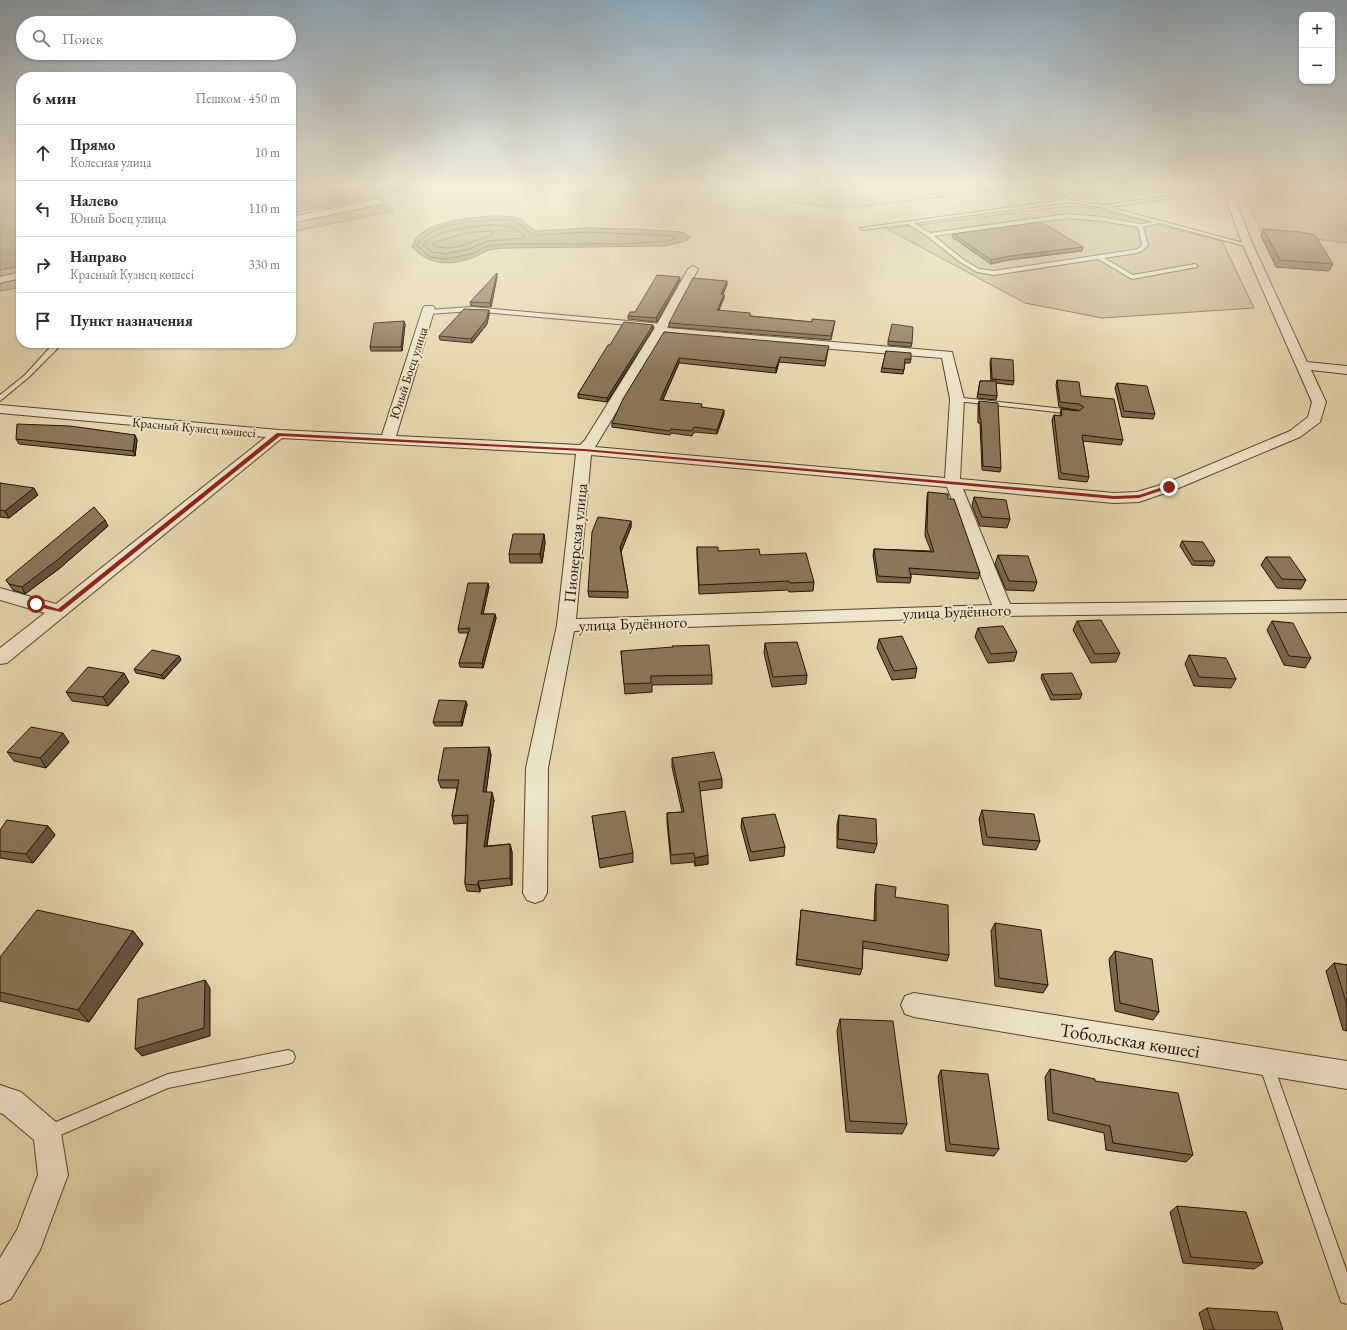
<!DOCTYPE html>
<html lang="ru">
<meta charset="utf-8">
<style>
:root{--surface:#fff;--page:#f7f7f7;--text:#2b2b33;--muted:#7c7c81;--line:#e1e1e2}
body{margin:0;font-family:"EB Garamond",serif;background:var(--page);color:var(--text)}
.controls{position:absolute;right:12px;top:12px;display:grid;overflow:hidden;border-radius:8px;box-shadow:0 1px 3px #0004}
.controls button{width:36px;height:36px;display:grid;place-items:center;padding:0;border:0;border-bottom:1px solid var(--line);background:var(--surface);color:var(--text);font:20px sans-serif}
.stop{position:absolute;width:12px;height:12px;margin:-9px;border:3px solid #8f2418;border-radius:50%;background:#fff}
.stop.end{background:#8f2418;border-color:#fff;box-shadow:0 1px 4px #0008}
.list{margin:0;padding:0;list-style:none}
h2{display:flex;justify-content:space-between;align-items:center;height:52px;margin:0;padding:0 16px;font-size:17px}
h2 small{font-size:13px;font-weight:400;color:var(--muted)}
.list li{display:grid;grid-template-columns:26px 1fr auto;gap:12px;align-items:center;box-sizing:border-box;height:56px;padding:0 16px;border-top:1px solid var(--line)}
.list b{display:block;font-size:15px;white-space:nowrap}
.list p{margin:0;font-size:13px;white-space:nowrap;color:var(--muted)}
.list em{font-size:13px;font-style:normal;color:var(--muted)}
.icon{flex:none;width:22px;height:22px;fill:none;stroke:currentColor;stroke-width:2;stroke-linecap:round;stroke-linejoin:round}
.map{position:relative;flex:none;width:1347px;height:1330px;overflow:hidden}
.search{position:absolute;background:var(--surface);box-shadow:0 1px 3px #0004;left:16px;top:16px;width:280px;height:44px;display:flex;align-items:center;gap:10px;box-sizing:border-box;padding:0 14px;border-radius:22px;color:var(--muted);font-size:15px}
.panel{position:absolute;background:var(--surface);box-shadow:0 1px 3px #0004;left:16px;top:72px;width:280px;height:276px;border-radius:16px}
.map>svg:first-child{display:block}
</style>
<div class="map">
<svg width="1347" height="1330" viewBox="0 0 1347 1330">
<rect width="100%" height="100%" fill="#e5d7ae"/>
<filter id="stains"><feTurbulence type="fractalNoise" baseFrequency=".005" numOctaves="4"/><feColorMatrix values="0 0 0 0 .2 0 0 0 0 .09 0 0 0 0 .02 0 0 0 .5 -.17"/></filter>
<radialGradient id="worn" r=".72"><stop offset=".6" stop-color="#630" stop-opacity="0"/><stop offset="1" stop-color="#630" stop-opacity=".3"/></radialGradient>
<path fill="#c5b690" stroke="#766448" d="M762,186H1010L996,190L867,206L828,207L790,202L764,191Z
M1241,186H1347V243L1261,232Z
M377,196L394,211L291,232V213Z
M1067,206L1091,208L1222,241L1254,308L1102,318L1025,303L887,229Z
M21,266V287L0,291V270Z"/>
<path fill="#a59473" stroke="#736045" d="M0,186H21V266L0,270Z
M291,186H427L291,213Z
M491,216C502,216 513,215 523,221C529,225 531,229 537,231L586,228L635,229L682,232L690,237L686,241L665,246L508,248C502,248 495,249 489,250C483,252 478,256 472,258C449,266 429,265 412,247C414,243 415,238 418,236C433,221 470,218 491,216Z"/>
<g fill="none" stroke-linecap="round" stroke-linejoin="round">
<path stroke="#66533a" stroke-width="1" d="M291,197L347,186
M291,203L379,186
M291,209L405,186
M491,220H510L522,225L529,232L537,235L586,232L676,236L677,238L668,241L625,244H508L487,246L472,254L445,259L430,257L417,246C430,223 467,222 491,220Z
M491,225C504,225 518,225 525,238L487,241L470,249L445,254L432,252L423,245C435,229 472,227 491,225Z
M491,231L493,232L492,235C472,240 454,254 433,245L434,242L467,233Z"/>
<g stroke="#57432c" stroke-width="2">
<path id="lane" d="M1039,186H1045L1070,200L1103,205L1207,191L1230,192L1228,194L1207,193L1109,207L1251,245L1248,247L1160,223L1143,227L1148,245L1142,251L1136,253L1104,258L1133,275L1195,264L1198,266L1197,267L1132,279L1098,259L994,275L977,272L960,262L927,236L908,224L863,230L860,228L1064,200ZM1069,202L1099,207L1153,222L1140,224L1103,217L1068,214L930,233L914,223ZM1068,218L1103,221L1138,227L1142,245L1138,249L1133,250L994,271L979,269L964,260L934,236Z
M472,307L662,324L665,326L662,328L472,311L428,314L425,312L428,310Z
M54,343H63L29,377L0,401V395L25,375Z
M954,397L1073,410L1077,412L1073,414L957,401H954Z
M288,1050L293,1052L295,1057L293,1062L288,1064L168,1088L47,1141L42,1138L39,1133L42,1128L168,1074Z
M1266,1057L1271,1059L1273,1064L1347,1272V1304L1341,1302L1339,1296L1259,1064L1261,1059Z"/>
</g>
<g stroke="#57432c" stroke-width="2">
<path id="street" d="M1221,186H1230L1253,245L1307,362L1347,366V374L1311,370L1326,402L1320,422L1300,437L1174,490L1139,502L1114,503L963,489L1010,604L1347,600V612L1003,616L574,631L548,768L547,893L543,900L535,903L527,900L523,893L526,768L557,625L576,454L282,438L7,663L0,664V648L45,613L0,600V588L56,604L266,437L0,413V405L279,430L382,435L423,308L425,306H433L435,308L396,436L580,445L585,440L656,326L688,269L693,266L698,269L667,328L952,352L964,399L960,479L1114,493L1137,492L1164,484L1290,431L1308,417L1312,402L1243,245ZM663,335L942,358L950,399L945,478L595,447ZM591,455L947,487L992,605L576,619Z
M379,199L382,200L384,202L382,204L291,223V217Z
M21,272V278L0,283V277Z
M914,993L1347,1061V1089L914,1017L905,1014L901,1005L905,996Z
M0,1085L21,1092L57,1123L61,1133L68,1175L40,1250L11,1299L0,1304V1258L17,1230L38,1175L34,1140L3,1114L0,1113Z"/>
</g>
<use href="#lane" fill="#eee5ca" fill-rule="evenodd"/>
<use href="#street" fill="#eee5ca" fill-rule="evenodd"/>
</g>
<path fill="#77674d" stroke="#281200" d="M1263,229L1333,264L1329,271L1276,267L1261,236Z
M953,234L1083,247L1082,251L1008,260L991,264L952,237Z
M497,277L491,307L471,306L470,302Z
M680,280L657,322L628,319V316L635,312Z
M727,284L723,295H724V298L719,310L750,316L812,322L835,321L831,340L669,327V323Z
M489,314L487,324L472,343L440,340L439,336Z
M404,321L405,325L402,351H371L370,347Z
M653,325V329L607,402L578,398V394L610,345Z
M664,332L828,350L825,366L779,362L776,373L679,363L663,400L702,407L724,414L717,434L694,432L692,436L671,433L670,435L612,427V423Z
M888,341L912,343L911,347L888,345Z
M886,351L911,359L910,363H905L903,374L881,372Z
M991,358L1014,381L1013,385L996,383L997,396L996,400L977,398L980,381H991L990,362Z
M1057,380L1081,396L1123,440L1121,445L1083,441L1089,477L1087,482L1059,479L1052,420L1054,415L1060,416L1061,409L1079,411L1077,410L1059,407L1056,385Z
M1117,383L1155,414L1153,419L1122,417L1115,388Z
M979,401L1001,468L1000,472L982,470L980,423H978V405Z
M135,435L137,440L135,456L19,444L16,439Z
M0,483L38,495L9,518L0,517Z
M928,492L948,499L980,573L978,579L911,574V578L910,583L877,582L873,555L874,549L931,551L925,536L927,497Z
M974,497L1010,519L1007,528L980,526L972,506Z
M631,521V527L621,551L628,592V598L589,597L588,591Z
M108,526L60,568L25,594L13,590L6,580Z
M544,534L545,543L542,563H510L509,554Z
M1182,541L1215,561L1213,566L1192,565L1180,546Z
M697,547L718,551L760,555L814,582L813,591L789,592L788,590L699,594L697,556Z
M998,555L1037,582L1034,591L1006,590L995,564Z
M1266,557L1306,580L1301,589L1277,588L1261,565Z
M488,583L489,587L483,614H495L496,618L483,668L460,667L459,663L468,633H459L458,629Z
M1077,621L1120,653L1116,662L1091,663L1073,630Z
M1272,621L1311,658L1305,668L1284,665L1267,630Z
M978,628L1017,652L1014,661L988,663L975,637Z
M879,639L917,668L915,678L892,680L877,648Z
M765,643L807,675L806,684L772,687L764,653Z
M621,651L712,675V684L652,685V692L625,694Z
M1189,655L1236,679L1231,688L1194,686L1185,664Z
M179,656L181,660L164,679L136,673L134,669Z
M1042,674L1082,694L1080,699L1051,700L1041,678Z
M129,682L108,706L72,701L66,692Z
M466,701L467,705L462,726H435L433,722Z
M69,742L46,768L14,761L7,752Z
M489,747L491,755L486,792L494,800L487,846L510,844L512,852V885L480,889V892L467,891L465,884L467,823L454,824L452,816L457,788H441L438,780Z
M672,758L722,779V788L700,791L708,864L695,866L694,862L671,864L667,822V813L682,812L672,767Z
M982,810L1040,841L1036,850L983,845L979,819Z
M839,815L877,844L874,853L837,848V824Z
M592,816L633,853V862L600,868Z
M742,818L785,847L784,856L750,861L741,827Z
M48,826L55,835L33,863L0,858V830Z
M876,884L895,897L949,955L947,961L863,948L862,969L860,975L796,965L801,910L874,921L875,891Z
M995,923L1048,985L1043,993L995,986L991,931Z
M133,931L143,944L89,1022L0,1001V957Z
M1115,951L1159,1012L1153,1020L1115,1011L1109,959Z
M1334,963L1347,965V1031L1343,1030L1326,971Z
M840,1019L907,1124L902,1134L846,1132L837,1031Z
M1050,1069L1095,1081L1193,1155L1186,1162L1106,1150L1104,1133L1048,1120L1045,1077Z
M941,1070L999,1149L994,1156L946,1151L938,1077Z
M1177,1206L1263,1263L1254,1269L1183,1263L1170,1212Z
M1207,1308L1283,1330H1204L1199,1313Z"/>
<path fill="#61543f" stroke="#281200" d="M1083,247L1082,251L1008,260L991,264V260L1009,256Z
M497,273V277L491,307L490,303Z
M680,277V280L657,322L656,318Z
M727,281V284L721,298V294Z
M724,295V298L717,314V310Z
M489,310V314L487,324L472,343L471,339Z
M404,321L405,325L402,351L401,347Z
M653,325V329L607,402V398Z
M780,357L779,362L776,373V368Z
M679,358V363L661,404L660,400Z
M724,410V414L717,434V430Z
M135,435L137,440L135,456L133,451Z
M34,488L38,495L9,518L5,511Z
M105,520L108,526L60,568L25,594L22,587Z
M631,521V527L621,552L620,547Z
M544,534L545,543L542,563L540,554Z
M488,583L489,587L482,619L481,614Z
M495,614L496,618L483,668L482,663Z
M179,656L181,660L164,679L161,675Z
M124,673L129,682L108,706L103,697Z
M466,701L467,705L462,726L461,722Z
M63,733L69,742L46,768L40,758Z
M489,747L491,755L485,800L483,792Z
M492,792L494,800L485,855L484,847Z
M48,826L55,835L33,863L26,854Z
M510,844L512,852V885L510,878Z
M708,855V864L695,866V858Z
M478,881L480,889V892L478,885Z
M133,931L143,944L89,1022L78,1010Z
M205,980L210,988V1036L142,1056L135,1049Z"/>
<path fill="#8a785a" stroke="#281200" d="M1041,222L1083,247L1009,256L991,260L953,234Z
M1263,229L1300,232L1315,235L1333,264L1280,260Z
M497,273L490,303L470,302Z
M657,275L680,277L656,318L628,316L630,312H635Z
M693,278L727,281L721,294L724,295L717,310L750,313V316L812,322V319L835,321L831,336L669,323Z
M464,309L489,310L486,320L471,339L439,336Z
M404,321L401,347H370L374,323Z
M624,322L653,325L607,398L578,394L608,345H610Z
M892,324L913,327L912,343L888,341Z
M664,332L829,346L825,361L780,357L776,368L679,358L660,400L702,404L701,407L724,410L717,430L694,427L692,431L671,429L670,431L612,423L623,399Z
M886,351L911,353V359H905L904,370L882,368Z
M991,358L1013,360L1014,381L992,379Z
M1057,380L1079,382L1081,396L1114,399L1123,440L1082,435L1089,477L1061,473L1054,415L1062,416L1061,409L1079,411L1084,407L1079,404L1060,402Z
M980,381H996L997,396L978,394Z
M1117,383L1147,386L1155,414L1124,411Z
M979,401L998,403L1001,468L983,466L981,419L980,418Z
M17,424L70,426L135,435L133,451L16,439Z
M0,483L34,488L5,511L0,510Z
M928,492L948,494V499H954L980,573L909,568L911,578L878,576L874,549L934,552L927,530Z
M974,497L1006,500L1010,519L982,517Z
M94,507L105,520L56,561L22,587L9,584L6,580Z
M598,517L631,521L620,547L628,592L588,591L592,532Z
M513,534H544L540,554H509Z
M1182,541L1203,542L1215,561H1194Z
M697,547H718V551L759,549L760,555L806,553L814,582L790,583L789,581L699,585Z
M998,555L1028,556L1037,582L1009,581Z
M1266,557H1290L1306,580L1282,579Z
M468,583H488L481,614H495L482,663H459L470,628L458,629Z
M1101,620L1120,653L1095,654L1077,621Z
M1272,621L1293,623L1311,658L1289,656Z
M1003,626L1017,652L991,654L978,628Z
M902,636L917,668L894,671L879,639Z
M797,642L807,675L773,677L765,643Z
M709,645L712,675L651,676V683L624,684L621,651L673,647L672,646Z
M152,650L179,656L161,675L134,669Z
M1189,655L1226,658L1236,679L1199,677Z
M88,667L124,673L103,697L66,692Z
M1072,673L1082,694L1053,695L1042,674Z
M439,700L466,701L461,722H433Z
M31,727L63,733L40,758L7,752Z
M489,747L483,792H492L484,847L510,844V878L478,881V885L465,884L468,815L452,816L459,780H438L444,748Z
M714,752L722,779L699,782L708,855L695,858L694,853L671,855L667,813L684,812L672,758Z
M982,810L1034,814L1040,841L987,837Z
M625,811L633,853L599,859L592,816Z
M775,814L785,847L751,852L742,818Z
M839,815L876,819L877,844L838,839Z
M7,820L48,826L26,854L0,851V830Z
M876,884L896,887L895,897L948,905L949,955L863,941L862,969L797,959L801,910L876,921Z
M37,910L133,931L78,1010L0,992V957Z
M995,923L1041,930L1048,985L999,978Z
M1115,951L1152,959L1159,1012L1120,1003Z
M1334,963L1347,965V1005Z
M205,980L204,1028L135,1049L138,999Z
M840,1019L893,1021L907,1124L850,1121Z
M1050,1069L1095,1079V1081L1178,1093L1193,1155L1113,1143L1110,1126L1053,1113Z
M941,1070L988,1074L999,1149L950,1144Z
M1177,1206L1246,1212L1263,1263L1191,1257Z
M1207,1308L1277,1312L1283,1330H1214Z"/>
<linearGradient id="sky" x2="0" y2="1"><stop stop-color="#8da7b9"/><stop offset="0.5" stop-color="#f3eddb"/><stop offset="1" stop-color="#f3eddb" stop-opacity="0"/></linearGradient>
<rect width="1347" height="372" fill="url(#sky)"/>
<path fill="#8f2418" d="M277,433L584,449L1114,496L1139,495L1169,485L1172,487L1139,498L1114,499L584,451L280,436L61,612L34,606V603L36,602L58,609Z"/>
<g text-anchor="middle" stroke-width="4" stroke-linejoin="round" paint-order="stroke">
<g font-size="13" fill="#281200" stroke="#eee5ca">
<text transform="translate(408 373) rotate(-72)" y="5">Юный Боец улица</text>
<text transform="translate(194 427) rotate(5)" y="5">Красный Кузнец көшесі</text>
</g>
<g font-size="16" fill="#281200" stroke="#eee5ca">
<text transform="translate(575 543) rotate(-84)" y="6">Пионерская улица</text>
<text transform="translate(957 611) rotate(-2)" y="6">улица Будённого</text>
<text transform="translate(633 623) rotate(-2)" y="6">улица Будённого</text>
</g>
<g font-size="19" fill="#281200" stroke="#eee5ca">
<text transform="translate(1130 1040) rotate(9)" y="7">Тобольская көшесі</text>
</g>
</g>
<rect width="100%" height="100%" filter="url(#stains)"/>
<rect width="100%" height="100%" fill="url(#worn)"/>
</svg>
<div class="controls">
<button>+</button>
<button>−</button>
</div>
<div class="stop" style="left:36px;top:604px"></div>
<div class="stop end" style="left:1169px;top:487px"></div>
<div class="search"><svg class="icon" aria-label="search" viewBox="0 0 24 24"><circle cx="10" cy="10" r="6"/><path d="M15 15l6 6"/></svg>Поиск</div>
<section class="panel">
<h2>6 мин<small>Пешком · 450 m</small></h2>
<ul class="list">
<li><svg class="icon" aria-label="ahead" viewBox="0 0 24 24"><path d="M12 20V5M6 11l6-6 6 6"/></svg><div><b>Прямо</b><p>Колесная улица</p></div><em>10 m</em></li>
<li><svg class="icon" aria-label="left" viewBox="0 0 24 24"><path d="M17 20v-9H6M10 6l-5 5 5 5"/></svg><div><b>Налево</b><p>Юный Боец улица</p></div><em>110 m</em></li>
<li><svg class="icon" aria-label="right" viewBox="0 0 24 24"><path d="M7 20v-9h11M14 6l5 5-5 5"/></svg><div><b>Направо</b><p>Красный Кузнец көшесі</p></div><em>330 m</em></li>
<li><svg class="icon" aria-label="arrive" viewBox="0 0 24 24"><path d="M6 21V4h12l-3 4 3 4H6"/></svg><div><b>Пункт назначения</b></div></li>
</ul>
</section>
</div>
